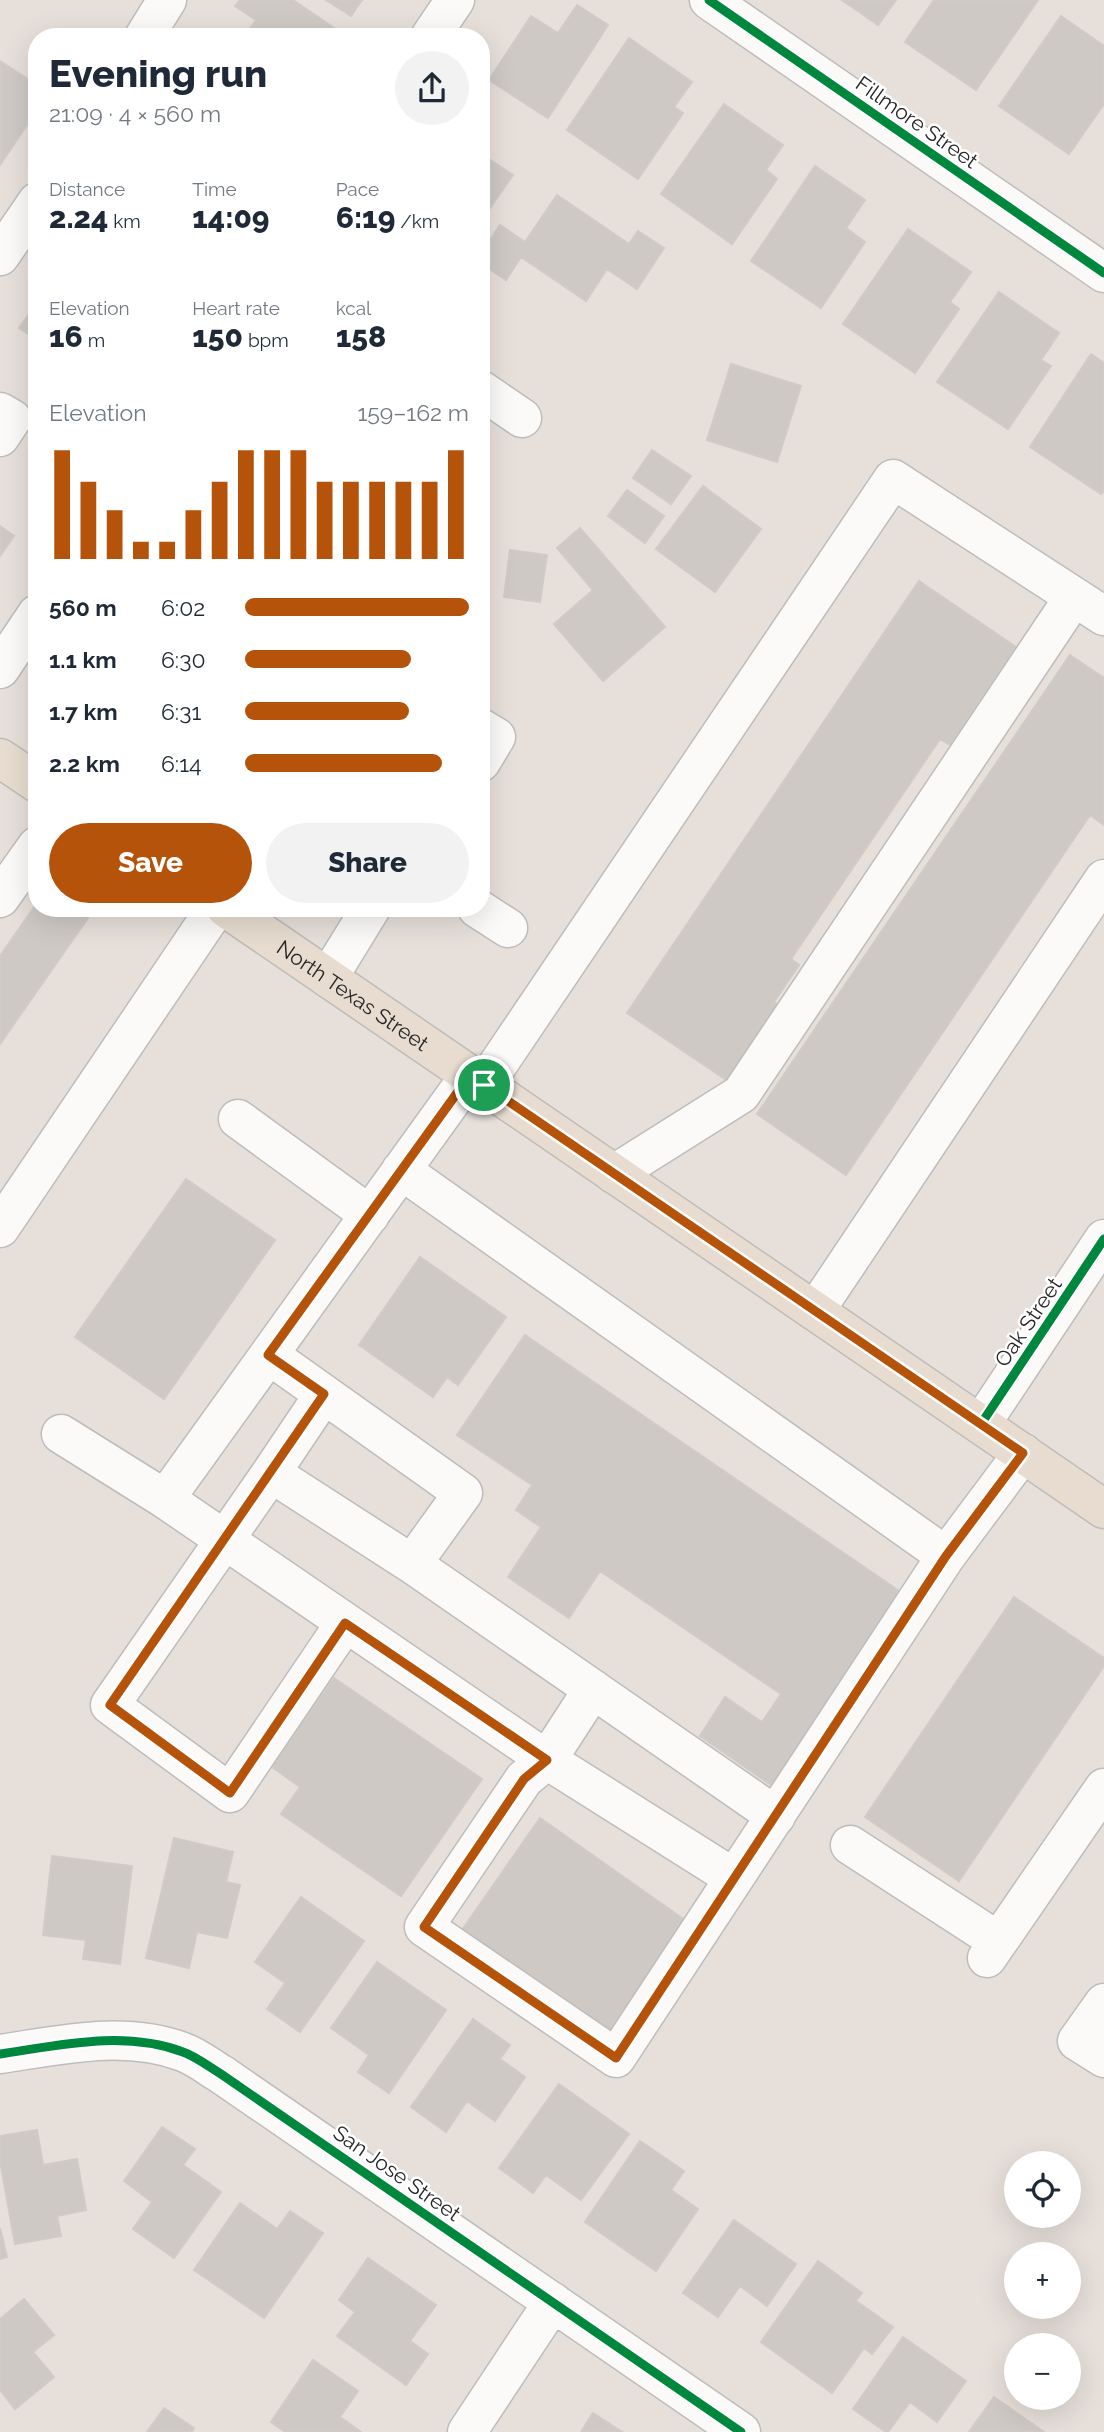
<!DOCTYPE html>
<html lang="en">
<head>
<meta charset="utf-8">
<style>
  body { margin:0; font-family:Raleway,sans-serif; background:#f2f2f3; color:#1f2937; height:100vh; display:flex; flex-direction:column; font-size:26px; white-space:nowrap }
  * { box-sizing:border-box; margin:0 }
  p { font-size:23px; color:#747a83 }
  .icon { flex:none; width:38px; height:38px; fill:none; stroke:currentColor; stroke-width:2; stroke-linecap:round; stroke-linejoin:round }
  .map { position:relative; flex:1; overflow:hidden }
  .details { position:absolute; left:28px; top:28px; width:462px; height:889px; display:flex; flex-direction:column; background:#fff; border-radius:28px; box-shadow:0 7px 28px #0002 }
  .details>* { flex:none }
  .fabs { position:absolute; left:1004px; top:2151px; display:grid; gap:14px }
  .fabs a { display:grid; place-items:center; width:77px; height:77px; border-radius:50%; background:#fff; box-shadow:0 7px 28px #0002; font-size:35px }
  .pin { position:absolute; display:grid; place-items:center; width:60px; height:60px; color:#fff; margin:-30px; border:4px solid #fff; border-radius:50%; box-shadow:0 2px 7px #0007 }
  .round { display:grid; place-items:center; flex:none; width:74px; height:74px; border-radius:37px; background:#f2f2f3 }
  .summary { display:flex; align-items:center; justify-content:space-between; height:119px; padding:0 21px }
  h1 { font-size:38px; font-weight:800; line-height:52px }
  .stats { display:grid; grid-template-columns:repeat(3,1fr); gap:10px; height:119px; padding:7px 21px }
  .stats div { display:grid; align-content:center }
  .stats b { font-size:30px; font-weight:800 }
  .stats small { font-size:19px; font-weight:400 }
  .stats p { font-size:19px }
  .chart { height:196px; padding:14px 21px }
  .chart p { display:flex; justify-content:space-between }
  .chart svg { width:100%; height:126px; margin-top:7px; stroke:#b45309; stroke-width:6 }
  .button { display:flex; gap:14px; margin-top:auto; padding:14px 21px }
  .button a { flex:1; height:80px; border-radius:42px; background:#b45309; color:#fff; font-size:28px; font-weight:800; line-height:80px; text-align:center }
  .button a+a { background:#f2f2f3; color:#1f2937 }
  ul { padding:0 21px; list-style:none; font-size:23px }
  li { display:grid; grid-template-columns:112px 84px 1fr; align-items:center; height:52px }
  li i { height:18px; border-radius:9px; background:#b45309 }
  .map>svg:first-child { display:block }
  .building { fill:#cec9c5; stroke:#d1cbc7; stroke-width:2 }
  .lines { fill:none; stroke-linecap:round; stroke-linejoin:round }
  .minor-casing { stroke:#bebdbe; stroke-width:41 }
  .major-casing { stroke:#bebcba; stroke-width:41 }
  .minor { stroke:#fbfaf9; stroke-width:38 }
  .major { stroke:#e7dccf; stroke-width:38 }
  .cycleway-casing { stroke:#fff; stroke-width:13 }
  .cycleway { stroke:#00873e; stroke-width:9 }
  .route-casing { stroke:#fff; stroke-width:14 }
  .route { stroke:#b45309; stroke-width:9 }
  .labels { text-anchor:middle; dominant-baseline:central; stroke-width:5; stroke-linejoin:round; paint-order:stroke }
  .street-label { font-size:21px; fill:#262626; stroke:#fff }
</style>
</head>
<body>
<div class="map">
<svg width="1104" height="2432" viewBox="0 0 1104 2432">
  <rect width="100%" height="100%" fill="#e6dfda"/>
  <path class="building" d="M240,0H293L340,32L337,37H244L256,20L235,6Z
    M326,0H362L351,16Z
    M842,0H896L878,25Z
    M934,0H1038L976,90L905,42Z
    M577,5L608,25L548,118L489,80L531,16L558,33Z
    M1061,16L1104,46V104L1069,154L999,106Z
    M629,38L692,82L674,107L683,113L638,179L567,130Z
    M0,61L37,85V110L0,165Z
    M724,104L783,145L766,170L777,179L732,244L661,194Z
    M481,154L513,175L481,221Z
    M815,166L865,200L846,228L865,242L821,308L751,261Z
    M557,195L629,244L638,231L664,248L637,289L607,269L586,301L521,257L506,280L481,263V254L500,225L525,242Z
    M908,229L971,272L950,302L959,309L915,373L843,324Z
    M999,292L1059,333L1041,360L1051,366L1008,429L937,382Z
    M37,303V340L19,328Z
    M1091,354L1104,363V491L1101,494L1030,447Z
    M731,364L801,386L777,462L707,440Z
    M652,450L691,476L671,504L633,478Z
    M703,486L761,529L715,592L656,549Z
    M627,490L664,516L645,543L608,516Z
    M0,526L14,536L0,556Z
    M580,528L665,627L603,681L554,624L593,590L557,548Z
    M510,550L547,555L540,602L504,597Z
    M919,581L1016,647L950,745L940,739L791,959L799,965L774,1002L782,1008L731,1083L627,1013Z
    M1070,655L1104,678V825L1090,815L846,1175L757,1114Z
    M37,903V908H73L88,918L0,1044V956Z
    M186,1179L275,1240L164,1399L75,1337Z
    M420,1257L506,1317L458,1385L447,1377L433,1397L359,1345Z
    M525,1335L905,1595L774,1787L700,1736L725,1697L762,1722L781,1694L600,1571L569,1618L508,1577L541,1527L516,1510L532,1485L457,1435Z
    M1014,1597L1104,1658V1666L959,1881L865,1817Z
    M334,1678L482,1779L401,1896L281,1814L300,1787L272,1767Z
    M540,1818L686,1921L606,2035L460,1933Z
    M174,1838L233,1852L226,1882L240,1885L227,1938L197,1932L189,1968L146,1958Z
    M52,1856L132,1866L120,1964L83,1959L86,1940L43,1935Z
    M301,1897L364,1941L300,2032L267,2009L285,1983L255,1962Z
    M377,1962L446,2010L389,2093L358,2072L369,2055L331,2028Z
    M473,2019L510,2045L500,2059L525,2077L495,2121L467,2101L446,2132L411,2107Z
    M559,2084L629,2134L581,2200L546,2175L533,2193L499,2168Z
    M162,2127L195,2149L183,2165L221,2192L174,2258L133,2229L152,2202L124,2181Z
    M37,2130L43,2165L77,2159L86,2210L57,2216L61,2236L15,2244L0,2161V2136Z
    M640,2141L684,2171L671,2190L698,2209L656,2271L585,2222Z
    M240,2203L277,2229L290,2211L323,2233L264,2318L194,2270Z
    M734,2220L796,2264L767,2306L740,2286L718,2317L683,2293Z
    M0,2228L7,2257L0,2259Z
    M368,2258L436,2305L410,2341L428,2354L406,2385L337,2336L355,2312L339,2300Z
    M818,2261L862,2293L856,2301L893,2327L872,2354L864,2348L832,2393L761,2342Z
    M24,2299L54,2335L33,2352L54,2377L15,2409L0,2390V2319Z
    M903,2337L966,2381L937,2422L910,2402L888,2432H886L853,2409Z
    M313,2360L358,2391L340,2417L361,2432H285L271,2422Z
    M994,2397L1044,2432H969Z
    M164,2408L194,2428L192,2432H147Z
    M593,2413L622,2432H581Z"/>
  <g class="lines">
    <g class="minor-casing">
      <path id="minor" d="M709,0L1104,273
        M144,37L167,0
        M430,37L455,0
        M0,256L37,202
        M481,390L522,418
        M0,412L12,419L0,437
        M0,669L37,614
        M481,728L496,737L481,762
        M0,898L37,846
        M477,908L508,928
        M328,978L371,908
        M484,1085L893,479L1104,616
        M238,1119L370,1215
        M401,1170L946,1556L1023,1453
        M614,1174L741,1094L1074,597
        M0,1228L216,908
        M815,1311L1104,879
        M269,1355L463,1493L412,1564L776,1816
        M324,1394L271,1473L412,1564
        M981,1424L1104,1239
        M61,1434L165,1499L470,1075
        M271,1473L110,1705L230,1793L345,1623
        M165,1499L547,1760L524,1779L424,1927L616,2058L946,1556
        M593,1689L547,1760L734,1878
        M850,1845L998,1941
        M987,1958L1104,1788
        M1104,2003L1077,2041L1104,2058
        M0,2054C61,2045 124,2030 183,2052C197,2057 209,2067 221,2074L741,2432
        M467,2432L553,2302"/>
    </g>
    <g class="major-casing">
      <g id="major">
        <path d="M0,758L37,783"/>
        <path id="s1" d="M226,908L1104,1509"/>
      </g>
    </g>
    <use href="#minor" class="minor"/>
    <use href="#major" class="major"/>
    <g class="cycleway-casing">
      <path id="cycleway" d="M709,0L1104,273
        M981,1424L1104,1239
        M0,2054C61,2045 124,2030 183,2052C197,2057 209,2067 221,2074L741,2432"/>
    </g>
    <use href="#cycleway" class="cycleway"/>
  </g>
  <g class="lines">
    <g class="route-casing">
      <path id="route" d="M470,1075L1023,1453L946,1556L616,2058L424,1927L524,1779L547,1760L345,1623L230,1793L110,1705L324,1394L268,1355Z"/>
    </g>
    <use href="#route" class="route"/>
  </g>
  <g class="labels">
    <g class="street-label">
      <text transform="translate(917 122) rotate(35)">Fillmore Street</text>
      <text stroke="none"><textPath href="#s1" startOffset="154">North Texas Street</textPath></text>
      <text transform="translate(1028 1322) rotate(-56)">Oak Street</text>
      <text transform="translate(397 2173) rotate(35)">San Jose Street</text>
    </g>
  </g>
</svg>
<div class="fabs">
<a><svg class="icon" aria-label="locate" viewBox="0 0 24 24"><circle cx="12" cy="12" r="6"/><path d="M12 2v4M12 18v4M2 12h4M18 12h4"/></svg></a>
<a>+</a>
<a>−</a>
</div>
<div class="pin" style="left:484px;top:1085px;background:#1e9e55"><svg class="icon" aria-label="arrive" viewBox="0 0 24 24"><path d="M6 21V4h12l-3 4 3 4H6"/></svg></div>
<section class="details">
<div class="summary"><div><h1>Evening run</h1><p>21:09 · 4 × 560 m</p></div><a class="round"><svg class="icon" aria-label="share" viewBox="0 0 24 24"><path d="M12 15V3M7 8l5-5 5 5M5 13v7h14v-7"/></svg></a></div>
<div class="stats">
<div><p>Distance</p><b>2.24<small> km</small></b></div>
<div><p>Time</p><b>14:09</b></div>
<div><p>Pace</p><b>6:19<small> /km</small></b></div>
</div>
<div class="stats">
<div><p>Elevation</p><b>16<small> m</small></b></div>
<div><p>Heart rate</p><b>150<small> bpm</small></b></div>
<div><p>kcal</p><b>158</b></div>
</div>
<div class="chart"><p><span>Elevation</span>159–162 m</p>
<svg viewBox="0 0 160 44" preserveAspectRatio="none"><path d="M5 44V6M15 44V17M25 44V27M35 44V38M45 44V38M55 44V27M65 44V17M75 44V6M85 44V6M95 44V6M105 44V17M115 44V17M125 44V17M135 44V17M145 44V17M155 44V6"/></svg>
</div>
<ul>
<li><b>560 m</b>6:02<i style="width:100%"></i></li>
<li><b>1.1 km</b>6:30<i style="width:74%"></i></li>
<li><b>1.7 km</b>6:31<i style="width:73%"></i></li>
<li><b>2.2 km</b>6:14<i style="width:88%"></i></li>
</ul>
<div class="button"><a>Save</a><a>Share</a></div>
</section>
</div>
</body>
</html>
